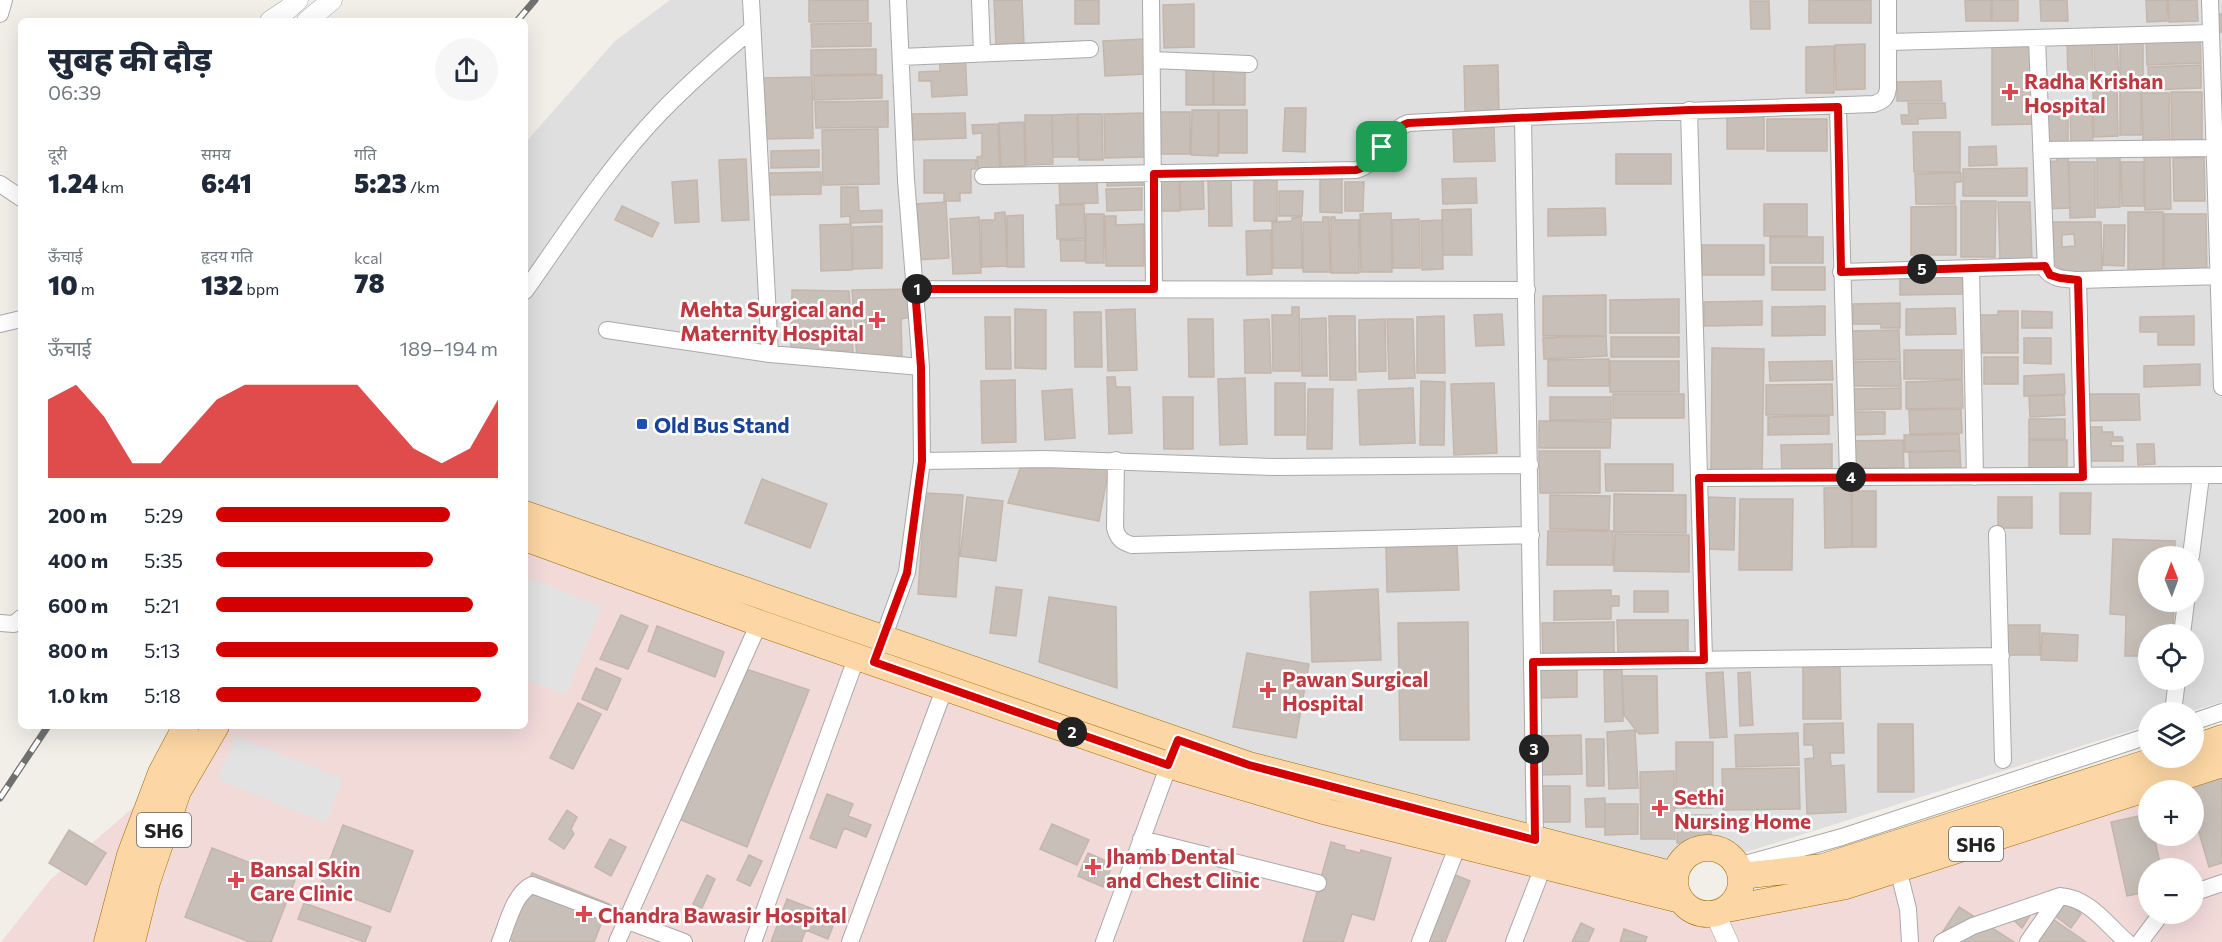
<!DOCTYPE html>
<html lang="hi">
<head>
<meta charset="utf-8">
<style>
  body { margin:0; font-family:Commissioner,"Noto Sans Devanagari",sans-serif; background:#f6f6f7; color:#1f2937; height:100vh; display:flex; flex-direction:column; font-size:22px; white-space:nowrap }
  * { box-sizing:border-box; margin:0 }
  p { font-size:20px; color:#747a83 }
  .icon { flex:none; width:33px; height:33px; fill:none; stroke:currentColor; stroke-width:2; stroke-linecap:round; stroke-linejoin:round }
  .map { position:relative; flex:1; overflow:hidden }
  .side { position:absolute; left:18px; top:18px; width:510px; height:711px; display:flex; flex-direction:column; background:#fff; border-radius:9px; box-shadow:0 6px 24px #0002 }
  .side>* { flex:none }
  .needle { width:39px; rotate:359deg }
  .tools { position:absolute; left:2138px; top:546px; display:grid; gap:12px }
  .tools a { display:grid; place-items:center; width:66px; height:66px; border-radius:50%; background:#fff; box-shadow:0 6px 24px #0002; font-size:30px }
  .pin { position:absolute; display:grid; place-items:center; width:51px; height:51px; color:#fff; margin:-26px; border-radius:12px; box-shadow:0 3px 9px #0006 }
  .km { position:absolute; width:30px; height:30px; margin:-15px; border-radius:50%; background:#222; color:#fff; font-size:16px; line-height:30px; text-align:center }
  .round { display:grid; place-items:center; flex:none; width:63px; height:63px; border-radius:32px; background:#f6f6f7 }
  .head { display:flex; align-items:center; justify-content:space-between; height:102px; padding:0 30px }
  h1 { font-size:33px; font-weight:800; line-height:45px }
  .metrics { display:grid; grid-template-columns:repeat(3,1fr); gap:9px; height:102px; padding:6px 30px }
  .metrics div { display:grid; align-content:center }
  .metrics b { font-size:26px; font-weight:800 }
  .metrics small { font-size:16px; font-weight:400 }
  .metrics p { font-size:16px }
  .chart { height:168px; padding:12px 30px }
  .chart p { display:flex; justify-content:space-between }
  .chart svg { width:100%; height:108px; margin-top:6px; fill:#d40000; opacity:.7 }
  ul { padding:0 30px; list-style:none; font-size:20px }
  li { display:grid; grid-template-columns:96px 72px 1fr; align-items:center; height:45px }
  li i { height:15px; border-radius:8px; background:#d40000 }
  .map>svg:first-child { display:block }
  .residential { fill:#e0dfdf; fill-rule:evenodd }
  .commercial { fill:#f2dad9; fill-rule:evenodd }
  .parking { fill:#e2e2e2 }
  .building { fill:#c7bfb8; stroke:#c4b6ab; stroke-width:1.5; fill-rule:evenodd }
  .lines { fill:none; stroke-linecap:round; stroke-linejoin:round }
  .minor-casing { stroke:#a9a9a9; stroke-width:18 }
  .tertiary-casing { stroke:#a9a9a9; stroke-width:21 }
  .primary-casing { stroke:#a06b00; stroke-width:27 }
  .minor { stroke:#fff; stroke-width:16 }
  .tertiary { stroke:#fff; stroke-width:20 }
  .primary { stroke:#fcd6a4; stroke-width:26 }
  .rail-casing { stroke:#707070; stroke-width:7 }
  .rail { stroke:#fff; stroke-width:4.5; stroke-dasharray:14; stroke-linecap:butt }
  .route-casing { stroke:#fff; stroke-width:12 }
  .route { stroke:#d40000; stroke-width:8 }
  .health-dot { fill:#e0444e; stroke:#fff; stroke-width:2 }
  .transit-dot { fill:#1a4fb4; stroke:#fff; stroke-width:2 }
  .labels { text-anchor:middle; dominant-baseline:central; stroke-width:5; stroke-linejoin:round; paint-order:stroke }
  .shield { fill:#fff; stroke:#646464; stroke-width:1.5 }
  .shield-label { font-size:20px; font-weight:bold; fill:#222 }
  .health-label { font-size:21px; font-weight:bold; fill:#be3a42; stroke:#fff; text-anchor:start }
  .transit-label { font-size:21px; font-weight:bold; fill:#164399; stroke:#fff; text-anchor:start }
</style>
</head>
<body>
<div class="map">
<svg width="2222" height="942" viewBox="0 0 2222 942">
  <rect width="100%" height="100%" fill="#f2efe9"/>
  <path class="residential" d="M670,0H2222V702L2188,712H2148V725L1728,858L1616,860L1471,828L525,521V143L615,41ZM2148,556H2193V602H2148ZM2148,634H2193V680H2148Z"/>
  <path class="commercial" d="M525,546L1584,884L1696,915L1800,903L2148,796V836H2193V790H2165L2222,773V942H1L51,879L214,737L221,726H525ZM2148,868H2193V914H2148Z"/>
  <path class="parking" d="M525,576L602,607L566,695L525,679Z
    M236,736L343,779L326,823L218,780Z"/>
  <path class="building" d="M809,0H868V21L809,22Z
    M994,0H1022L1024,44L996,45Z
    M1075,0H1099V24H1075Z
    M1809,0H1871V23H1809Z
    M1965,0H1991V21H1966Z
    M1992,0H2018V21H1992Z
    M2040,0H2067L2068,21H2041Z
    M2146,0H2167V21L2147,22Z
    M2168,0H2197L2198,21L2169,22Z
    M1750,1H1769L1770,29H1751Z
    M1194,4V47L1164,48L1163,5Z
    M2218,14H2222V32H2219Z
    M871,23V46L812,47L811,24Z
    M2200,32L2201,63L2147,65L2146,34Z
    M1144,39L1145,74L1105,76L1103,41Z
    M2117,40L2119,84L2095,85L2094,41Z
    M2120,40H2143V84H2120Z
    M2033,41L2034,124L1992,125V42Z
    M2067,41H2092L2093,79L2068,80Z
    M1865,44V89L1836,90L1835,45Z
    M1834,46V93H1806V47Z
    M965,47L967,95L932,97L931,81H919V72L940,71L939,49Z
    M876,49V74L811,75V50Z
    M1186,62L1213,63V105H1186Z
    M1498,65L1499,111L1465,112L1464,66Z
    M2201,65V88L2149,90L2148,67Z
    M1214,68H1245V105H1214Z
    M882,75V98L814,100V76Z
    M812,77L813,138L761,139L760,78Z
    M1941,81L1942,101H1897V82Z
    M2093,89H2117L2118,136L2094,137Z
    M2120,89H2141V135H2120Z
    M2171,92H2202V143L2172,144Z
    M2142,93H2169L2170,146H2143Z
    M888,101V127L816,128L815,102Z
    M1908,103H1945L1946,118L1918,119V124H1902L1901,115H1909Z
    M1285,108H1306L1305,152L1283,151Z
    M2092,108L2093,144L2071,145L2070,109Z
    M1192,110H1218V156L1191,155Z
    M1219,110H1247V153H1219Z
    M1160,112H1190V154H1161Z
    M965,113L966,138L913,140L912,114Z
    M1144,113L1145,157L1105,158L1104,114Z
    M2043,113H2068V146H2043Z
    M1077,114L1078,157H1053L1052,115Z
    M1078,114H1102L1103,160H1079Z
    M1025,115H1052L1053,164L1026,165Z
    M1727,116H1764V149H1727Z
    M1767,119H1827V151H1767Z
    M1024,122L1025,166L1001,167L999,123Z
    M998,124L1000,169H978L977,157L982,156V133L973,134L972,125Z
    M1494,127L1495,161L1454,162L1453,129Z
    M878,129L879,184L823,185L822,130Z
    M1913,132H1960V172H1914Z
    M1996,146L1997,165L1969,166V147Z
    M819,150V167L771,168V151Z
    M2144,153H2170L2171,209L2145,210Z
    M1616,154H1671V184H1616Z
    M2056,154H2068L2070,208L2045,209L2044,162L2057,161Z
    M2097,155H2120V207L2097,208Z
    M2204,157L2205,201H2174L2173,158Z
    M746,159L749,220L722,221L719,160Z
    M924,160H976V169H971V193H960V201H944V193H924Z
    M2069,162H2095V217L2070,218Z
    M2121,162H2144V206H2122Z
    M1178,167L1180,211H1158L1156,168Z
    M2027,168V196H1963V169Z
    M1180,169H1203L1204,209L1181,210Z
    M1144,170V185L1107,186V171Z
    M821,172V194L768,195V173Z
    M1342,172V213L1320,212V173Z
    M1961,173V182H1955V204H1916L1915,174Z
    M1476,178L1477,203L1443,204L1442,179Z
    M1097,179L1098,203L1060,204L1059,180Z
    M1254,179H1277V221H1254Z
    M697,180L699,222L675,223L672,182Z
    M1208,180H1231L1232,226H1209Z
    M1345,182H1364L1363,211H1345Z
    M841,187H858L859,211L882,210V222L850,223V216L841,217Z
    M1142,188V210L1107,211L1106,189Z
    M1279,191H1303L1302,216H1279Z
    M1961,201H1996L1995,257H1961Z
    M946,202L949,258L916,260L914,204Z
    M1998,202H2030L2032,260L2000,261Z
    M1764,204H1807V236H1764Z
    M1056,205H1084L1085,238L1057,239Z
    M622,206L659,223L652,237L615,220Z
    M1956,206V255H1911V207Z
    M1605,208L1606,235L1548,236V209Z
    M1471,209L1472,255H1443L1442,210Z
    M1005,212L1007,266L982,267L981,220H995V213Z
    M2128,212H2163V276H2128Z
    M1391,213L1392,272H1361L1360,214Z
    M1086,214H1104V263H1086Z
    M2164,214H2206L2207,277L2164,278Z
    M1023,215L1024,267H1007V216Z
    M1105,216H1116V225L1144,224V266H1106Z
    M979,217L981,273L953,274L950,219Z
    M1301,217L1302,268H1273L1272,222L1292,221V218Z
    M1323,217H1329L1330,272H1303V222H1323Z
    M1331,217H1335V220H1359V273H1331Z
    M1419,219L1420,268H1393L1392,220Z
    M1442,220L1443,269L1422,270L1421,221Z
    M2052,222H2101L2102,276L2053,277ZM2074,234L2075,246L2062,247V235Z
    M851,224L852,270L821,271L820,225Z
    M2104,225H2125L2124,266L2103,265Z
    M882,226V268L853,269V227Z
    M1271,230L1272,274L1247,275L1246,231Z
    M1770,237H1823V263H1770Z
    M1060,240H1085V261H1061Z
    M1702,245H1764V275H1702Z
    M1772,267H1825V290H1772Z
    M1962,270L1963,294L1900,295V271Z
    M913,289L911,317L901,319L902,358L857,359L852,290Z
    M792,290L849,291L853,351H791Z
    M1606,295V336H1543V296Z
    M1679,299V333H1610V300Z
    M1762,301V325L1704,326V302Z
    M1900,303V328H1881V324H1853V304Z
    M1825,306V335L1772,336V307Z
    M1292,307H1299L1300,371H1273L1272,315H1292Z
    M1955,308L1956,334L1906,335V309Z
    M1015,309L1046,310V369L1015,368Z
    M1135,309L1137,370L1108,371L1106,310Z
    M1998,311H2018V353H1982V335H1978V315H1998Z
    M2022,311L2052,312V328H2022Z
    M1074,312H1101L1102,367H1075Z
    M1502,314L1504,345L1476,346L1474,315Z
    M1329,316H1355L1356,380H1330Z
    M1444,316L1445,373H1417V317Z
    M2194,316V345H2158V332H2140V317Z
    M985,317H1010L1011,369H986Z
    M1326,318L1327,376H1302L1301,319Z
    M1188,319H1213L1214,377H1189Z
    M1269,319L1271,373H1245L1244,320Z
    M1385,319L1386,371L1359,372V320Z
    M1387,319H1413L1415,378L1389,379Z
    M1899,330L1900,359L1850,360L1849,331Z
    M1606,336L1607,356L1544,359L1543,338Z
    M1611,337H1679V357H1611Z
    M2024,338H2051V364L2024,363Z
    M1712,348L1764,349L1762,475L1711,474Z
    M1904,350H1962V379H1904Z
    M1984,357H2018V384H1984Z
    M1609,359V386H1548V360Z
    M1610,361H1679V392H1610Z
    M1832,361L1833,380L1770,381L1769,362Z
    M1900,361L1901,386H1852L1851,362Z
    M2200,364V385L2144,387V366Z
    M2064,374L2065,394L2024,396V376Z
    M1107,377H1115L1116,387H1130L1132,433L1109,434Z
    M1245,378L1247,444L1220,445L1218,379Z
    M1015,380L1016,442L982,443L981,381Z
    M1962,380L1963,408L1906,409V382Z
    M1421,381L1445,382L1444,445H1420Z
    M1275,383H1305V435H1275Z
    M1494,383L1497,453L1454,455L1451,384Z
    M1832,384L1833,415H1766V385Z
    M1413,388L1415,443L1360,445L1358,390Z
    M1901,388V409L1853,410L1852,389Z
    M1072,389L1075,438L1045,440L1042,391Z
    M1308,389H1333L1332,449H1307Z
    M1613,394H1684V418H1613Z
    M2085,394H2139L2140,420L2081,421Z
    M2064,395L2065,415L2030,417L2029,396Z
    M1163,397H1193V449H1164Z
    M1550,397H1611V420H1550Z
    M1961,409L1962,433L1910,434L1909,410Z
    M1852,412H1885V434L1852,435Z
    M1829,416V434L1768,435V417Z
    M2029,419H2065V439H2029Z
    M1539,421L1611,422L1610,448H1539Z
    M2083,427H2102V432H2113V437H2122L2123,441H2111V446H2123V461H2083Z
    M1959,434L1960,450L1905,452L1904,435Z
    M1903,440L1904,468H1852V441Z
    M2029,440H2067V469H2029Z
    M1832,444V473L1782,474L1781,445Z
    M2137,444H2154L2155,464L2138,465Z
    M1539,451H1600V493H1540Z
    M1960,451L1961,474H1910L1909,452Z
    M1024,457L1109,468L1099,521L1008,503Z
    M1605,464H1673V491H1606Z
    M762,479L827,504L810,548L745,523Z
    M1851,487L1852,547L1825,548L1824,488Z
    M1852,491H1876V547H1852Z
    M925,493L963,495L956,597L918,594Z
    M2060,493H2091L2090,534H2060Z
    M1614,494L1686,495V533L1614,532Z
    M1550,495L1610,496L1609,530L1550,529Z
    M967,497L1003,501L996,561L960,556Z
    M1706,497L1735,498L1734,550L1705,549Z
    M1998,497H2032V528H1998Z
    M1740,499H1793L1792,570H1739Z
    M1548,531H1613V565H1547Z
    M1615,534L1689,535V572L1614,571Z
    M2113,539L2175,541V556H2148V602H2174L2173,634H2148V656H2125L2126,615L2110,614Z
    M1457,544L1459,590L1387,592L1386,546Z
    M996,587L1022,590L1016,636L990,633Z
    M1378,589L1381,660L1312,662L1310,592Z
    M1611,590V596H1619V606H1611V619L1554,620V591Z
    M1634,591H1668V612H1634Z
    M1049,597L1116,607L1117,688L1039,662Z
    M621,615L648,626L628,669L600,659Z
    M1617,620H1688V657H1618Z
    M1468,622L1469,740H1400L1398,623Z
    M1614,622V659L1543,660L1542,623Z
    M1999,625H2040V655H1999Z
    M657,626L724,652L715,677L648,651Z
    M2042,633L2078,635L2077,661L2041,660Z
    M1247,653L1309,664L1296,738L1233,727Z
    M1803,666H1840L1841,719H1803Z
    M740,667L809,690L747,847L679,819Z
    M596,668L621,679L607,710L582,699Z
    M1537,668H1577V697L1537,698Z
    M1604,670H1622L1623,721L1605,722Z
    M1723,672L1727,737L1710,738L1706,673Z
    M1750,672L1753,725L1740,726L1738,673Z
    M1622,676H1657L1658,733L1639,734L1624,715Z
    M578,703L601,714L573,769L550,758Z
    M1843,723L1844,753H1830L1831,766L1844,765L1846,812L1807,814L1805,759L1814,758L1813,745H1804V724Z
    M1878,724H1913L1914,792H1878Z
    M1635,730L1638,788L1609,789L1607,732Z
    M1798,733L1799,765L1736,767L1735,735Z
    M1581,735L1582,774L1538,775L1537,736Z
    M1586,739H1604V786H1587Z
    M1676,742H1713V808H1676Z
    M1799,768L1800,809L1723,810L1722,769Z
    M1674,771L1675,839H1641L1640,772Z
    M2222,777V863L2209,867L2193,812V790H2187L2186,787Z
    M1538,786H1570V822H1537Z
    M827,794L853,804L848,816L871,825L866,837L844,828L836,848L810,838Z
    M1605,798V827H1586L1585,799Z
    M1605,804H1638V834L1605,835Z
    M567,810L577,817L571,829L574,834L564,849L549,839Z
    M2148,814V836H2154L2161,868H2148V892L2127,896L2111,822Z
    M1677,815H1711V843H1677Z
    M1052,824L1089,840L1077,865L1040,849Z
    M343,825L413,851L390,912L320,886Z
    M69,830L106,853L86,885L49,863Z
    M610,839L626,847L611,876L595,867Z
    M1331,842L1345,846L1344,849L1360,853L1361,850L1391,858L1374,920L1352,914L1343,942H1303Z
    M212,848L295,880L271,942H250L185,917Z
    M1088,853L1113,864L1103,887L1078,876Z
    M749,855L762,861L750,886L737,880Z
    M1448,872L1470,881L1445,942H1420Z
    M532,873L609,904L594,942H515L506,938Z
    M707,875L715,879L702,908L693,904Z
    M787,899L836,918L828,939L806,930L801,942H771Z
    M2039,901L2022,928L2002,909Z
    M2065,901L2081,914L2071,928L2054,915Z
    M304,903L371,927L365,942L298,919Z
    M1959,907L2014,942H1936Z
    M2047,915L2086,942H2029Z
    M1581,923L1594,929L1588,942H1572Z
    M1624,929L1647,937L1645,942H1620Z"/>
  <g class="lines">
    <g class="minor-casing">
      <path id="minor" d="M751,0L770,354
        M980,0L982,53
        M1151,0L1154,289
        M2210,0L2222,387
        M0,14L4,0
        M2037,38L2046,270C2054,280 2067,279 2078,280L2222,276
        M1889,42L2211,33
        M901,57L1090,49
        M1152,60L1249,64
        M1838,107L1848,477
        M1689,110L1704,660
        M1523,117L1535,840
        M2041,150L2215,148
        M983,176L1356,170C1381,164 1384,132 1408,123L1523,117L1874,104C1883,101 1887,98 1888,88V0
        M0,184L21,198
        M1971,268L1975,477
        M1841,272L2045,266
        M2078,280L2083,476
        M915,289L1527,290
        M525,291C568,230 609,166 661,112C690,82 721,55 752,29
        M0,324L21,319
        M607,330L770,354L921,367
        M1116,460L1115,528C1118,539 1122,542 1132,545L1531,535
        M922,461L1045,459L1275,467L1530,465
        M1699,478L2222,475
        M1997,534L2003,760
        M2191,556L2201,476
        M0,623L14,624L21,618
        M2182,634L2186,602
        M880,647L907,572L922,461L921,367L906,180L898,0
        M1533,662L2001,656
        M2173,712L2177,680
        M2193,722L2222,712
        M1141,839L1318,883
        M1738,866L1842,837L2148,736
        M1898,869L1908,909L1910,942
        M2193,893L2222,883
        M500,942C507,925 514,893 532,885L684,942
        M617,942L759,623
        M753,942L857,656
        M850,942L945,687
        M1104,942L1178,740
        M1420,942L1458,845
        M1514,942L1543,867
        M1942,942L1973,926L2060,896C2089,898 2106,924 2127,942
        M2028,942L2060,896
        M2140,942L2161,914"/>
    </g>
    <g class="tertiary-casing">
      <path id="tertiary" d="M270,21L288,9L298,0
        M307,21L332,0
        M1715,914L1728,942"/>
    </g>
    <g class="primary-casing">
      <path id="primary" d="M525,514L1249,765L1675,875
        M525,538L759,623L1168,765L1327,812L1680,900
        M2193,748L2222,738
        M1675 881a33 33 0 1 1 66 0a33 33 0 1 1-66 0Z
        M1741,876L1823,867L2162,758
        M1727,909L1846,886L2222,764
        M107,942L130,855L161,773L186,726
        M132,942L147,882L178,791L216,726"/>
    </g>
    <use href="#minor" class="minor"/>
    <use href="#tertiary" class="tertiary"/>
    <use href="#primary" class="primary"/>
    <g class="rail-casing">
      <path id="rail" d="M517,21L535,0
        M0,798L48,726"/>
    </g>
    <use href="#rail" class="rail"/>
  </g>
  <g class="lines">
    <g class="route-casing">
      <path id="route" d="M1838,107L1841,272L2045,266L2050,275L2060,278L2078,280L2083,477L1699,478L1704,660L1533,662L1535,840L1249,765L1178,740L1168,765L874,662L907,573L922,461L921,367L915,289H1154V174L1356,170C1381,164 1384,132 1408,123L1689,110Z"/>
    </g>
    <use href="#route" class="route"/>
  </g>
  <g class="health-dot">
    <path d="M2007 83h6v6h6v6h-6v6h-6v-6h-6v-6h6z"/>
    <path d="M874 311h6v6h6v6h-6v6h-6v-6h-6v-6h6z"/>
    <path d="M1265 681h6v6h6v6h-6v6h-6v-6h-6v-6h6z"/>
    <path d="M1657 799h6v6h6v6h-6v6h-6v-6h-6v-6h6z"/>
    <path d="M1090 858h6v6h6v6h-6v6h-6v-6h-6v-6h6z"/>
    <path d="M233 871h6v6h6v6h-6v6h-6v-6h-6v-6h6z"/>
    <path d="M581 905h6v6h6v6h-6v6h-6v-6h-6v-6h6z"/>
  </g>
  <rect class="transit-dot" x="636" y="418" width="12" height="12" rx="3"/>
  <g class="labels">
    <g class="shield">
      <rect x="137" y="813" width="54" height="34" rx="4.5"/>
      <rect x="1949" y="827" width="54" height="34" rx="4.5"/>
    </g>
    <g class="shield-label">
      <text x="164" y="830">SH6</text>
      <text x="1976" y="844">SH6</text>
    </g>
    <g class="health-label">
      <text x="2024" y="80">Radha Krishan<tspan x="2024" dy="24">Hospital</tspan></text>
      <text x="864" y="308" text-anchor="end">Mehta Surgical and<tspan x="864" dy="24">Maternity Hospital</tspan></text>
      <text x="1282" y="678">Pawan Surgical<tspan x="1282" dy="24">Hospital</tspan></text>
      <text x="1674" y="796">Sethi<tspan x="1674" dy="24">Nursing Home</tspan></text>
      <text x="1106" y="855">Jhamb Dental<tspan x="1106" dy="24">and Chest Clinic</tspan></text>
      <text x="250" y="868">Bansal Skin<tspan x="250" dy="24">Care Clinic</tspan></text>
      <text x="598" y="914">Chandra Bawasir Hospital</text>
    </g>
    <g class="transit-label">
      <text x="654" y="424">Old Bus Stand</text>
    </g>
  </g>
</svg>
<div class="tools">
<a><svg class="needle" viewBox="-14 -14 28 28"><path d="M0-13l5 13h-10z" fill="#e53935"/><path d="M0 13l5-13h-10z" fill="#747a83"/></svg></a>
<a><svg class="icon" aria-label="locate" viewBox="0 0 24 24"><circle cx="12" cy="12" r="6"/><path d="M12 2v4M12 18v4M2 12h4M18 12h4"/></svg></a>
<a><svg class="icon" aria-label="layers" viewBox="0 0 24 24"><path d="M12 4l9 5-9 5-9-5zM3 14l9 5 9-5"/></svg></a>
<a>+</a>
<a>−</a>
</div>
<div class="pin" style="left:1382px;top:147px;background:#1e9e55"><svg class="icon" aria-label="arrive" viewBox="0 0 24 24"><path d="M6 21V4h12l-3 4 3 4H6"/></svg></div>
<b class="km" style="left:917px;top:289px">1</b>
<b class="km" style="left:1072px;top:732px">2</b>
<b class="km" style="left:1534px;top:749px">3</b>
<b class="km" style="left:1851px;top:477px">4</b>
<b class="km" style="left:1922px;top:269px">5</b>
<section class="side">
<div class="head"><div><h1>सुबह की दौड़</h1><p>06:39</p></div><a class="round"><svg class="icon" aria-label="share" viewBox="0 0 24 24"><path d="M12 15V3M7 8l5-5 5 5M5 13v7h14v-7"/></svg></a></div>
<div class="metrics">
<div><p>दूरी</p><b>1.24<small> km</small></b></div>
<div><p>समय</p><b>6:41</b></div>
<div><p>गति</p><b>5:23<small> /km</small></b></div>
</div>
<div class="metrics">
<div><p>ऊँचाई</p><b>10<small> m</small></b></div>
<div><p>हृदय गति</p><b>132<small> bpm</small></b></div>
<div><p>kcal</p><b>78</b></div>
</div>
<div class="chart"><p><span>ऊँचाई</span>189–194 m</p>
<svg viewBox="0 0 160 44" preserveAspectRatio="none"><path d="M0 44V12L10 6L20 19L30 38L40 38L50 25L60 12L70 6L80 6L90 6L100 6L110 6L120 19L130 32L140 38L150 32L160 12V44z"/></svg>
</div>
<ul>
<li><b>200 m</b>5:29<i style="width:83%"></i></li>
<li><b>400 m</b>5:35<i style="width:77%"></i></li>
<li><b>600 m</b>5:21<i style="width:91%"></i></li>
<li><b>800 m</b>5:13<i style="width:100%"></i></li>
<li><b>1.0 km</b>5:18<i style="width:94%"></i></li>
</ul>
</section>
</div>
</body>
</html>
